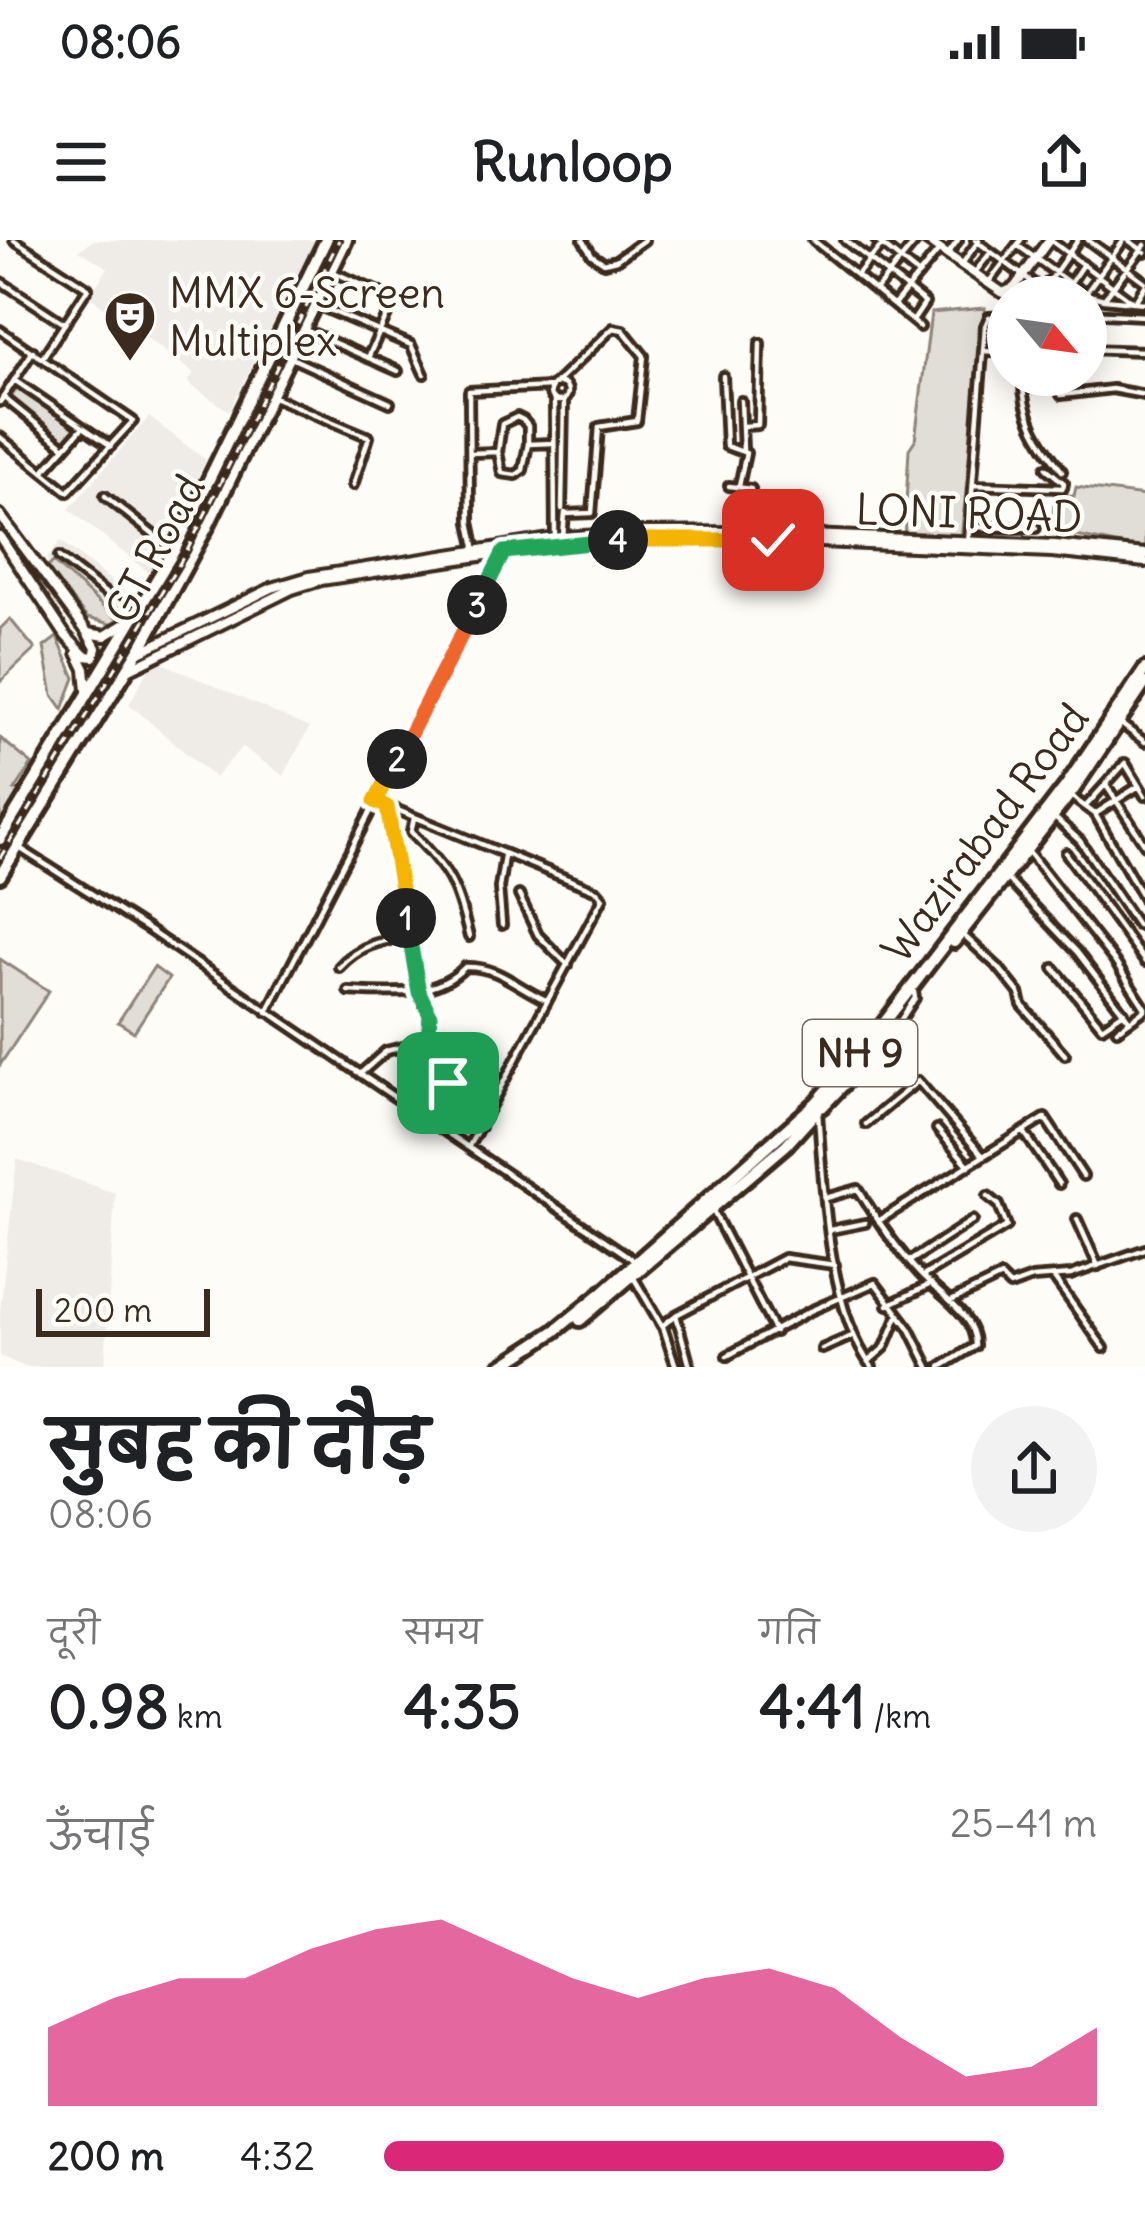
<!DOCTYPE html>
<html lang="hi">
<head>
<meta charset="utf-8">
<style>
  body { margin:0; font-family:Delius,"Playpen Sans Deva",sans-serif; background:#f2f2f2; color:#202124; height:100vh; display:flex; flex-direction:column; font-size:45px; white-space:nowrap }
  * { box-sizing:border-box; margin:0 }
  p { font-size:39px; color:#757577 }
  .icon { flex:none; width:66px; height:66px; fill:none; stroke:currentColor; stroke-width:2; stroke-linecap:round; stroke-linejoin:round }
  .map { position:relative; height:1127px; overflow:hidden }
  .sheet { display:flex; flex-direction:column; background:#fff; flex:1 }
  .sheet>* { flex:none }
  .needle { width:78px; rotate:119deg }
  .buttons { position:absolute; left:987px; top:36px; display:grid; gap:24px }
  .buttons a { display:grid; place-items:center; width:120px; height:120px; border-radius:50%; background:#fff; box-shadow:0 6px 30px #0003; font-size:60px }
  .scale { position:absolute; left:36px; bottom:30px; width:174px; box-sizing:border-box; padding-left:12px; border:6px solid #3b2a1e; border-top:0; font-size:33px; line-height:42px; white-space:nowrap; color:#3b2a1e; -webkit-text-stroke:9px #fdfcf7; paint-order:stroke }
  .pin { position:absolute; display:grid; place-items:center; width:102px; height:102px; color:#fff; margin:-51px; border-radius:24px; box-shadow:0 6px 18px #0006 }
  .km { position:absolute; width:60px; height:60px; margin:-30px; border-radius:50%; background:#222; color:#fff; font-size:33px; line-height:60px; text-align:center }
  .round { display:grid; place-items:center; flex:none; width:126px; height:126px; border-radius:63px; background:#f2f2f2 }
  .overview { display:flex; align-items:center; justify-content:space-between; height:204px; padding:0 48px }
  h1 { font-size:66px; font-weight:700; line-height:90px }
  .stats { display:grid; grid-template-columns:repeat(3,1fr); gap:18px; height:204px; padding:12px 48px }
  .stats div { display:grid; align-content:center }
  .stats b { font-size:60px; font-weight:700 }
  .stats small { font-size:33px; font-weight:400 }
  .stats p { font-size:33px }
  .chart { height:336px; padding:24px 48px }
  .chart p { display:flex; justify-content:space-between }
  .chart svg { width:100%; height:216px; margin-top:12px; fill:#db2777; opacity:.7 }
  ul { padding:0 48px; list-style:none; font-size:39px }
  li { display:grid; grid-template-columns:192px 144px 1fr; align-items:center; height:90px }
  li i { height:30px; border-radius:15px; background:#db2777 }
  .status { display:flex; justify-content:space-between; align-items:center; height:84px; padding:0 60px; background:#fff; direction:ltr }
  .status svg { height:33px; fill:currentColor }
  header { display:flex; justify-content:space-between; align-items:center; height:156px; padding:0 48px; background:#fff; font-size:54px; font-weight:700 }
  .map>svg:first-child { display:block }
  .built { fill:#efece7 }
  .green { fill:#e1ded7; stroke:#8e847a; stroke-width:3 }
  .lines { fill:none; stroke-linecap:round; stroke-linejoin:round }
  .street-casing { stroke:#3b2a1e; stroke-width:14 }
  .secondary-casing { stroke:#3b2a1e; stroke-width:16 }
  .highway-casing { stroke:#3b2a1e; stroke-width:20 }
  .street { stroke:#fdfcf7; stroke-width:4.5 }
  .secondary { stroke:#fdfcf7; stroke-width:8 }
  .highway { stroke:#fdfcf7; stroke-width:10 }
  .rail-casing { stroke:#3b2a1e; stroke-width:8 }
  .rail { stroke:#fdfcf7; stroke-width:3; stroke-dasharray:9; stroke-linecap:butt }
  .split-1-casing { stroke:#fff; stroke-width:24 }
  .split-2-casing { stroke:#fff; stroke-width:24 }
  .split-3-casing { stroke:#fff; stroke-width:24 }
  .split-4-casing { stroke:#fff; stroke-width:24 }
  .split-5-casing { stroke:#fff; stroke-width:24 }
  .split-1 { stroke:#22a559; stroke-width:15 }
  .split-2 { stroke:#f5b400; stroke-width:15 }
  .split-3 { stroke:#f0652b; stroke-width:15 }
  .split-4 { stroke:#22a559; stroke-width:15 }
  .split-5 { stroke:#f5b400; stroke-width:15 }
  .labels { text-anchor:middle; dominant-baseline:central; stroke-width:9; stroke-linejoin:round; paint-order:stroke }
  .shield { fill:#fdfcf7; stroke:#75695f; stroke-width:3 }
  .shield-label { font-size:39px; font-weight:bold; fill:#3b2a1e }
  .poi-label { font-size:42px; fill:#3b2a1e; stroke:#fdfcf7; text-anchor:start }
  .street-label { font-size:42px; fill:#3b2a1e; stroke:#fdfcf7 }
</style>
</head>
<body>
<div class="status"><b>08:06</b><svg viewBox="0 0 49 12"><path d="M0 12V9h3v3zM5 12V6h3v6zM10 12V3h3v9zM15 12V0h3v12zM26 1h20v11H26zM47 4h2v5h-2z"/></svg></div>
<header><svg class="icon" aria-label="menu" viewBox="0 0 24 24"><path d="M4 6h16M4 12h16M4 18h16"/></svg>Runloop<svg class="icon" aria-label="share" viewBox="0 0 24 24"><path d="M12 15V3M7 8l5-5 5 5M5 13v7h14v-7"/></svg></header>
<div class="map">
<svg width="1145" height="1127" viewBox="0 0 1145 1127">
  <rect width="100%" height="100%" fill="#fdfcf7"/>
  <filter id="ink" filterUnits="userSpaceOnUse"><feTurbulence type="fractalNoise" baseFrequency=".00833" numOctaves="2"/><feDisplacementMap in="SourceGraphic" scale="24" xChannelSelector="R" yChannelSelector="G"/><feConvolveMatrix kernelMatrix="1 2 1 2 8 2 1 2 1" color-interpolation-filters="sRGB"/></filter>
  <g filter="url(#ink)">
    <path class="built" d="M94,0H315L229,171L188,143L194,133L89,56L108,28L79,10Z
      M149,177L206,220L149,333L69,269Z
      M61,301L133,358L117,381L46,320Z
      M154,419L309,488L284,536L242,507L215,538L129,464Z
      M17,919L115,953L105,1127H25L0,1116V1070Z"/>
    <path class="green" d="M985,68L961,299H904L909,209L915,200L931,73Z
      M17,149L75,187L64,201L10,158Z
      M1076,247L1145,256V310L1052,291L1055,252L1074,256Z
      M53,322L118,380L114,385L87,378L46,329Z
      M10,379L35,409L0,442V389Z
      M57,397L75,438L63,469L53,455L44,407Z
      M0,498L32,524L15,550L29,552L0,599Z
      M0,719L49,751L0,825Z
      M154,727L169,738L134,792L118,782Z"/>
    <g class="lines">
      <g class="street-casing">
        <path id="street" d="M14,0L88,48L43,117
          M583,0L592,15L604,23L616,20L644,0
          M813,0L920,87
          M845,0L925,63L913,81
          M876,0L919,35
          M975,0L1052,57
          M1050,0L1133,62
          M1088,0L1145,42
          M1128,0L1145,12
          M1017,5L1085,54L1104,59L1145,5
          M948,14L958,0
          M962,24L979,0
          M331,31L394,59L368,118
          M976,31L991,12
          M857,35L886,0
          M0,41L65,84
          M988,43L1021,0
          M876,50L917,0
          M1043,50L1078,0
          M1061,57L1083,24
          M1083,57L1124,0
          M1104,59L1145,63
          M1135,62L1145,46
          M315,64L411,105L424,134
          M894,65L940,9
          M1086,73L1145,76
          M303,89L398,131
          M0,90L133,181L68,252L0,197
          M1086,109L1145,111
          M984,111L1008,113
          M289,117L390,163
          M1023,135C1021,174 1039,201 1062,231
          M723,136L726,206L746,213L739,246
          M14,140L111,206
          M550 152a9 9 0 1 1 18 0a9 9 0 1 1-18 0Z
          M556,143L613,88L623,90L644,116L637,181L599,187L592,273L566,274
          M1061,155L1112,149L1145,155
          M271,156L369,197L353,245
          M3,157L65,207
          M554,159L555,295
          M741,161L743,210
          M0,162L33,111
          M744,186L758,185L760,103
          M498,212L502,184L517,177L523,180L528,186V204
          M470,213L498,212L502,233L516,235L523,230L528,204L554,203
          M43,232L83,187
          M973,245L1063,248L1064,243L1046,228
          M729,246L751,249L746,292
          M105,256L171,309
          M562,269L564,159
          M970,287L1036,288
          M563,297L565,273
          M968,303L985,86L989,77L1008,76
          M476,311L470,282L469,151L551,147
          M59,317L135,376
          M1121,484L1145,502
          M1106,545L1145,605
          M1072,557L1095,574L1145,661
          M375,561L597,651L603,658L469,906
          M1086,566L1125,523L1145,556
          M387,567L402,643L410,712L419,753L430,775L429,807L449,843L480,887
          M1095,574L1139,546
          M414,578L411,592C450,631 456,643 469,697
          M1055,578L1080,601L1137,685L1145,686
          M21,609L147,689L634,1020
          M1027,610L1115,722L1145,768
          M1066,613L1145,722
          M1008,640L1077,712L1130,781
          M519,655L538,695L568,725
          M502,685L499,648L504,616
          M961,693L999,728L1019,753L1022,765L1065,815
          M339,727C358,706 380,700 408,698
          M1054,728L1102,787L1124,772
          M348,751C390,753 435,758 465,727C499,726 516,747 546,760
          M267,772L504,313
          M1117,790L1145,770
          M360,834L386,811L428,801
          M824,869L883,807L915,758L914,752
          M818,872C823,944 828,1070 872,1127
          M866,884L918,841L983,916
          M937,889L969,926
          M1024,892L1059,944
          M826,958L858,949C875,977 897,1009 919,1033C938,1054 976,1075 975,1106L941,1127
          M712,969L775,1092
          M1077,979L1098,1026
          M880,980L1045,878L1083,936
          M830,990L865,983
          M910,1021L973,980
          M632,1035L662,1086L676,1075L784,1018L835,1025
          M923,1036L1007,986L999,965L988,956
          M1054,1038L1104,1108
          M951,1061L1001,1037L1010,1046L1032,1038L1071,1035L1145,1009
          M888,1065L931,1044
          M676,1075L690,1127
          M663,1087L676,1127
          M822,1109L852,1096
          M727,1116L810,1071L875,1043L910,1089L929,1127
          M868,1122L885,1107L897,1078"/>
      </g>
      <g class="secondary-casing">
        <path id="secondary" d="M926,0L1003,53L1014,48L1049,0
          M0,275L87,392L96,408L94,417L85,416L66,396
          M0,297L66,396
          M88,393L105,396L129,381
          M77,413L85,429L87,450
          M138,413L272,348L309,337L563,297L640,293L737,292L1055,305L1145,314
          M128,430L292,349L321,340L540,307L636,299L773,300L1052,312L1145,322"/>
      </g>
      <g class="highway-casing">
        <path id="highway" d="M0,599L174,311L326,0
          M0,636L143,404L207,287L346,0
          M954,702L1074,549L1145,443
          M580,1080L786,905L870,812
          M500,1127L555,1091L604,1051L816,863L868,804L1066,546L1145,429"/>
      </g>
      <use href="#street" class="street"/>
      <use href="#secondary" class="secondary"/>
      <use href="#highway" class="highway"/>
      <g class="rail-casing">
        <path id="rail" d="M0,618L187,311L339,0"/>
      </g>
      <use href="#rail" class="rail"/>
    </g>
  </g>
  <g class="lines" filter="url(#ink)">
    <g class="split-1-casing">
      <path id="split-1" d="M406,678L419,752L430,775L428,801L448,843"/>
    </g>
    <g class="split-2-casing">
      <path id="split-2" d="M397,519L375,561L387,567L406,678"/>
    </g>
    <g class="split-3-casing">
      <path id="split-3" d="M397,519L477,365"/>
    </g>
    <g class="split-4-casing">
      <path id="split-4" d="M477,365L504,312L618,300"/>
    </g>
    <g class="split-5-casing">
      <path id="split-5" d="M618,300H773"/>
    </g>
    <use href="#split-1" class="split-1"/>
    <use href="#split-2" class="split-2"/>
    <use href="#split-3" class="split-3"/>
    <use href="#split-4" class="split-4"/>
    <use href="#split-5" class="split-5"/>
  </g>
  <defs>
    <g id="theatre-pin" transform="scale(2.7)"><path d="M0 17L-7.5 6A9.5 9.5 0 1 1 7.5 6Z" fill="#3b2a1e" stroke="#fdfcf7"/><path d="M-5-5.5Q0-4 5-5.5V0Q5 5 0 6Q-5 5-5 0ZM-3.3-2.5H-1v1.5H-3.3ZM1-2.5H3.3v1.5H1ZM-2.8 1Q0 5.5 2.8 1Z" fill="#fff"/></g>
  </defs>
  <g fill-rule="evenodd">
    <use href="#theatre-pin" x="130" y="77"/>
  </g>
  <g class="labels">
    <rect class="shield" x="803" y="780" width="114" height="66" rx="9"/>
    <g class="shield-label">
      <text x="860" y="813">NH 9</text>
    </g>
    <g class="poi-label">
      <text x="169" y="53">MMX 6-Screen<tspan x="169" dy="48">Multiplex</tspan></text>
    </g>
    <g class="street-label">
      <text transform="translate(969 273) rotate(2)">LONI ROAD</text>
      <text transform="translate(155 309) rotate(-62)">GT Road</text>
      <text transform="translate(985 593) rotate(-53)">Wazirabad Road</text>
    </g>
  </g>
</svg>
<div class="buttons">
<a><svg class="needle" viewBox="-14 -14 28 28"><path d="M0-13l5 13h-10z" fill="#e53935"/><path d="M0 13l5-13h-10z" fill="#757577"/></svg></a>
</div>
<div class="scale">200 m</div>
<div class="pin" style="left:448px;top:843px;background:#1e9e55"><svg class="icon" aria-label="arrive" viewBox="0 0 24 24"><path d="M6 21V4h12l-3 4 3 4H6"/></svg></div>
<div class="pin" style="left:773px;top:300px;background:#d93025"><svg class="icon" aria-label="check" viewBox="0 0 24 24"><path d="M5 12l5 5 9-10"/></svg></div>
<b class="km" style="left:406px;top:678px">1</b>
<b class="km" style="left:397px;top:519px">2</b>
<b class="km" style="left:477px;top:365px">3</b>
<b class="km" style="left:618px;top:300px">4</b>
</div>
<section class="sheet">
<div class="overview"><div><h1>सुबह की दौड़</h1><p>08:06</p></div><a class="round"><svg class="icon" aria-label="share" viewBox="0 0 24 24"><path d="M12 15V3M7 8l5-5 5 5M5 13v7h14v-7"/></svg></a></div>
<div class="stats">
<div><p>दूरी</p><b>0.98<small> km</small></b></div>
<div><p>समय</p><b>4:35</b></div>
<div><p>गति</p><b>4:41<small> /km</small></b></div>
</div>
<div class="chart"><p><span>ऊँचाई</span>25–41 m</p>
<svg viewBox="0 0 160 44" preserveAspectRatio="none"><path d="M0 44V28L10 22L20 18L30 18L40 12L50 8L60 6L70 12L80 18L90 22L100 18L110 16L120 20L130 30L140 38L150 36L160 28V44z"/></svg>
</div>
<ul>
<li><b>200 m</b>4:32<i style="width:87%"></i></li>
</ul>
</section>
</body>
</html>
